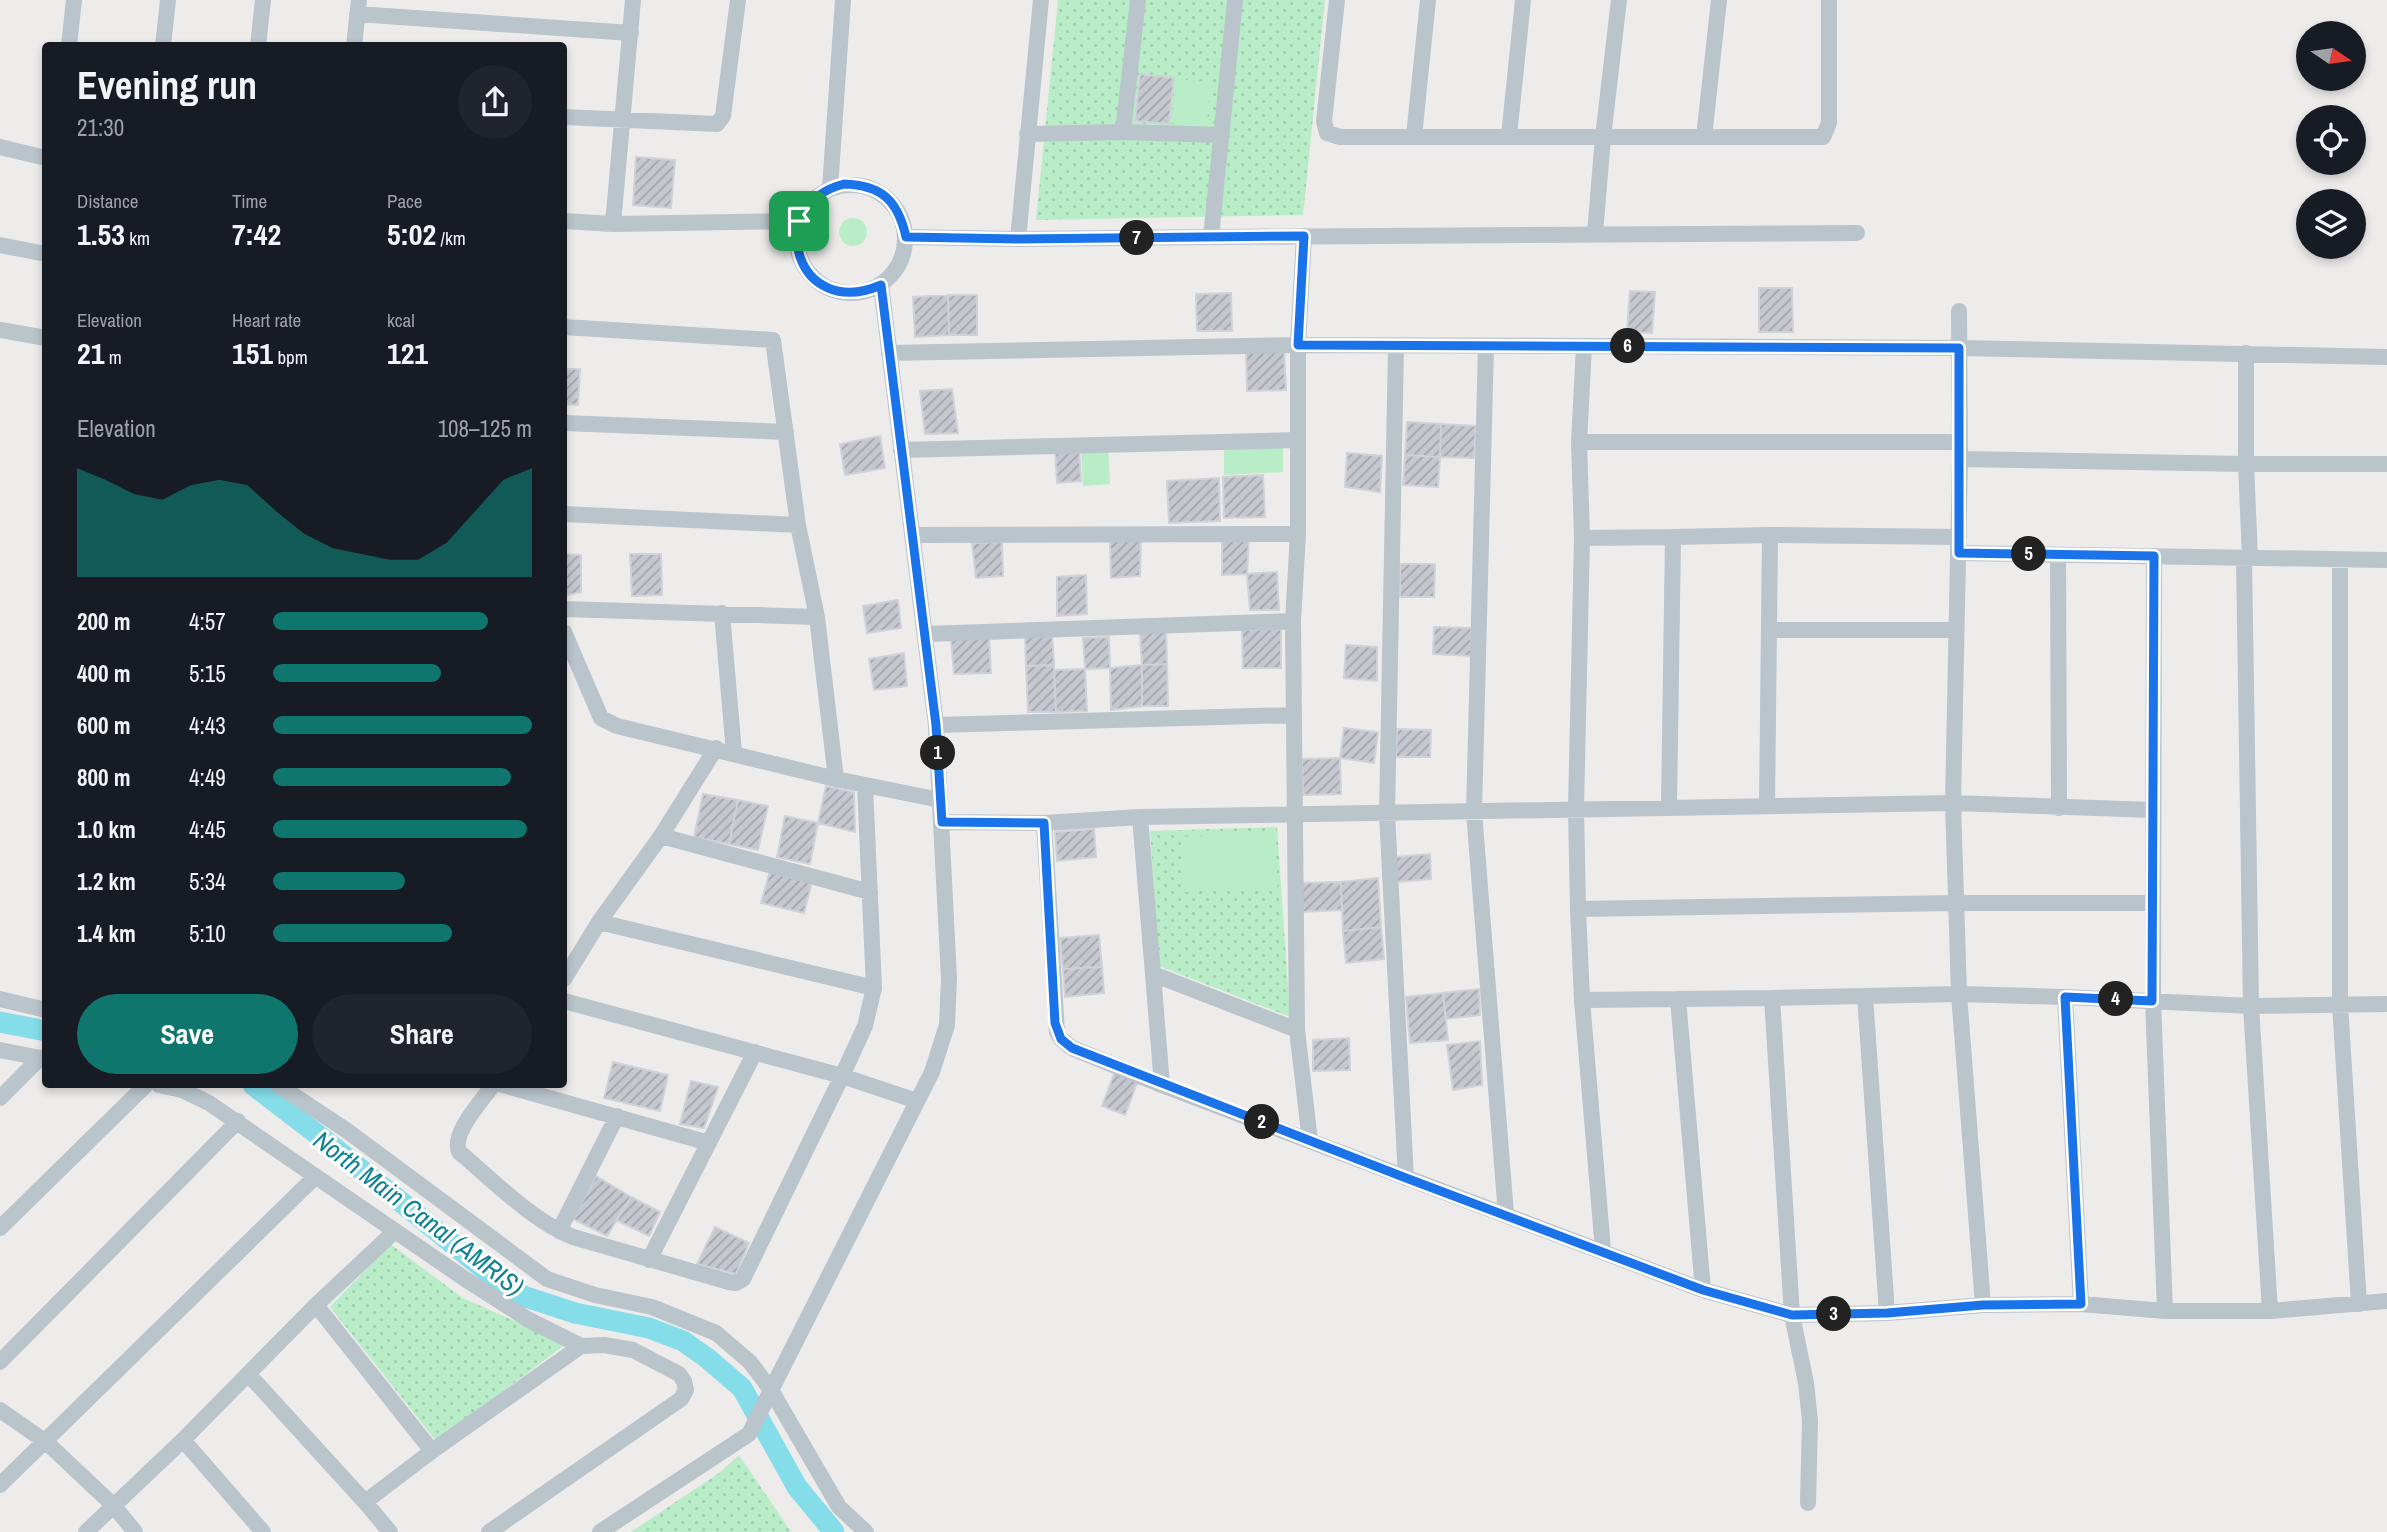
<!DOCTYPE html>
<html lang="en">
<head>
<meta charset="utf-8">
<style>
  body { margin:0; font-family:"Archivo Narrow",sans-serif; background:#20242c; color:#f1f3f6; height:100vh; display:flex; flex-direction:column; font-size:26px; white-space:nowrap }
  * { box-sizing:border-box; margin:0 }
  p { font-size:23px; color:#9ea1a6 }
  .icon { flex:none; width:38px; height:38px; fill:none; stroke:currentColor; stroke-width:2; stroke-linecap:round; stroke-linejoin:round }
  .map { position:relative; flex:1; overflow:hidden }
  .drawer { position:absolute; left:42px; top:42px; width:525px; height:1046px; display:flex; flex-direction:column; background:#171b24; border-radius:7px; box-shadow:0 4px 10px #0003 }
  .drawer>* { flex:none }
  .needle { width:46px; rotate:103deg }
  .buttons { position:absolute; left:2296px; top:21px; display:grid; gap:14px }
  .buttons a { display:grid; place-items:center; width:70px; height:70px; border-radius:50%; background:#171b24; box-shadow:0 4px 10px #0003; font-size:35px }
  .pin { position:absolute; display:grid; place-items:center; width:60px; height:60px; color:#fff; margin:-30px; border-radius:14px; box-shadow:0 4px 10px #0006 }
  .km { position:absolute; width:35px; height:35px; margin:-18px; border-radius:50%; background:#222; color:#fff; font-size:19px; line-height:35px; text-align:center }
  .round { display:grid; place-items:center; flex:none; width:74px; height:74px; border-radius:37px; background:#20242c }
  .summary { display:flex; align-items:center; justify-content:space-between; height:119px; padding:0 35px }
  h1 { font-size:38px; font-weight:700; line-height:52px }
  .metrics { display:grid; grid-template-columns:repeat(3,1fr); gap:10px; height:119px; padding:7px 35px }
  .metrics div { display:grid; align-content:center }
  .metrics b { font-size:30px; font-weight:700 }
  .metrics small { font-size:19px; font-weight:400 }
  .metrics p { font-size:19px }
  .chart { height:196px; padding:14px 35px }
  .chart p { display:flex; justify-content:space-between }
  .chart svg { width:100%; height:126px; margin-top:7px; fill:#0f766e; opacity:.7 }
  .cta { display:flex; gap:14px; margin-top:auto; padding:14px 35px }
  .cta a { flex:1; height:80px; border-radius:42px; background:#0f766e; color:#fff; font-size:28px; font-weight:700; line-height:80px; text-align:center }
  .cta a+a { background:#20242c; color:#f1f3f6 }
  ul { padding:0 35px; list-style:none; font-size:23px }
  li { display:grid; grid-template-columns:112px 84px 1fr; align-items:center; height:52px }
  li i { height:18px; border-radius:9px; background:#0f766e }
  .map>svg:first-child { display:block }
  .grass { fill:url(#grass-dots) }
  .garden { fill:#b8edc8 }
  .lines { fill:none; stroke-linecap:round; stroke-linejoin:round }
  .canal { stroke:#85dde9; stroke-width:21 }
  .building { fill:url(#building-hatch); stroke:#cfd2d7; stroke-width:2 }
  .minor { stroke:#b9c4cb; stroke-width:16 }
  .route-casing { stroke:#fff; stroke-width:14 }
  .route { stroke:#1a73e8; stroke-width:9 }
  .labels { text-anchor:middle; dominant-baseline:central; stroke-width:6; stroke-linejoin:round; paint-order:stroke }
  .water-label { font-size:26px; font-style:italic; fill:#0e8293; stroke:#fff }
</style>
</head>
<body>
<div class="map">
<svg width="2387" height="1532" viewBox="0 0 2387 1532">
  <defs>
    <pattern id="grass-dots" width="8" height="8" patternUnits="userSpaceOnUse" patternTransform="scale(1.75)"><rect width="8" height="8" fill="#b8edc8"/><path d="M2 2h.1M6 6h.1" fill="none" stroke="#9fcdae" stroke-width="1.8" stroke-linecap="round"/></pattern>
    <pattern id="building-hatch" width="6" height="6" patternUnits="userSpaceOnUse" patternTransform="scale(1.75)"><rect width="6" height="6" fill="#c5c8ce"/><path d="M-1 1l2-2M0 6l6-6M5 7l2-2" fill="none" stroke="#a2a5aa"/></pattern>
  </defs>
  <rect width="100%" height="100%" fill="#eeebeb"/>
  <path class="grass" d="M1058,0H1325L1303,215L1036,220Z
    M1277,827L1290,1017L1159,966L1150,831Z
    M390,1244L463,1298L566,1344L436,1441L330,1307Z
    M739,1455L791,1532H631L719,1473Z"/>
  <path class="garden" d="M1176,79L1210,82L1207,126L1171,123Z
    M839 232a14 14 0 1 1 28 0a14 14 0 1 1-28 0Z
    M1283,446V472L1224,475V447Z
    M1108,449L1110,484L1083,486L1081,450Z
    M1274,831L1278,886L1185,892L1181,837Z"/>
  <g class="lines">
    <path class="canal" d="M0,1022L46,1031
      M253,1085L322,1138L495,1278L523,1296L575,1313L649,1328L683,1341L707,1358L742,1388L797,1487L834,1532"/>
  </g>
  <path class="building" d="M1140,74L1174,78L1169,124L1135,121Z
    M636,157L675,160L671,208L633,205Z
    M1759,288H1792L1793,332H1759Z
    M1630,291L1655,292L1652,333L1627,332Z
    M1231,293L1232,331H1197L1196,294Z
    M948,295L949,335L915,337L913,297Z
    M948,295H977V335H949Z
    M1284,350L1286,390L1247,391L1246,352Z
    M564,369H580L578,405L564,404Z
    M952,389L958,433L925,434L920,391Z
    M1407,422L1441,424L1440,457L1405,455Z
    M1441,424L1476,426L1474,458L1440,457Z
    M880,436L885,468L845,475L840,444Z
    M1079,448L1081,481L1057,483L1055,450Z
    M1347,453L1382,456L1380,492L1345,487Z
    M1405,455L1440,457L1438,487L1403,485Z
    M1263,475L1265,517L1224,518L1223,477Z
    M1219,478L1220,521L1169,523L1167,481Z
    M1141,538L1140,576L1111,578L1110,540Z
    M1249,539L1247,574L1222,575V540Z
    M1002,542L1003,576L976,578L972,543Z
    M564,554L581,555V592L564,596Z
    M630,554H661L662,595L632,596Z
    M1400,564H1435L1434,597H1400Z
    M1277,572L1279,610H1250L1247,574Z
    M1086,575L1087,614L1057,616V577Z
    M898,600L901,628L867,633L863,606Z
    M1434,627L1471,628V656L1433,654Z
    M1281,629V668H1243L1242,630Z
    M1166,631L1167,664L1142,665L1140,633Z
    M1052,633L1054,665L1026,666L1025,635Z
    M989,636L991,673L954,674L951,639Z
    M1109,637L1110,668L1085,669L1083,638Z
    M1346,645L1377,647V681L1344,678Z
    M904,653L907,686L874,690L869,659Z
    M1167,664L1168,706H1142V665Z
    M1054,665L1056,712H1028L1026,666Z
    M1142,665V706L1111,710L1110,668Z
    M1085,669L1087,711L1056,712L1054,670Z
    M1344,728L1378,732L1374,763L1340,758Z
    M1397,729L1431,730L1430,757H1396Z
    M1340,758L1341,794L1303,795L1302,759Z
    M826,786L854,792L855,832L818,823Z
    M703,794L738,800L729,844L694,837Z
    M738,800L768,806L758,850L729,844Z
    M785,816L818,823L810,864L777,857Z
    M1094,829L1096,857L1057,861L1055,832Z
    M1430,854L1431,879L1397,882L1395,857Z
    M771,867L813,878L804,913L761,903Z
    M1378,878L1381,927L1343,931L1341,882Z
    M1341,882L1342,910L1302,912L1301,883Z
    M1381,927L1384,959L1346,963L1343,931Z
    M1099,935L1102,967L1063,969L1060,938Z
    M1102,967L1104,993L1065,997L1063,969Z
    M1479,989L1480,1015L1446,1019L1443,993Z
    M1443,993L1448,1040L1410,1043L1406,997Z
    M1349,1038L1350,1070L1313,1071V1040Z
    M1480,1041L1482,1085L1453,1090L1447,1045Z
    M613,1062L668,1075L660,1111L604,1098Z
    M1116,1069L1139,1078L1125,1115L1102,1106Z
    M691,1081L718,1087L704,1128L680,1124Z
    M596,1176L631,1197L607,1236L573,1219Z
    M631,1197L660,1212L649,1236L616,1220Z
    M715,1227L749,1243L736,1274L697,1264Z"/>
  <g class="lines">
    <path class="minor" d="M1337,0L1324,121L1327,133L1340,137H1823L1829,123V0
      M357,14L631,33
      M69,46L74,0
      M163,46L168,0
      M258,46L263,0
      M354,46L359,0
      M564,117L717,124L723,116L738,0
      M1123,132L1138,0
      M1027,134L1123,132L1220,135
      M1414,136L1428,0
      M1509,136L1523,0
      M1704,137L1719,0
      M0,147L46,158
      M797 239a54 54 0 1 1 108 0a54 54 0 1 1-108 0Z
      M830,188L843,0
      M564,221L613,224L799,221
      M613,224L633,0
      M1595,234L1603,137L1619,0
      M1304,236L1298,345V534L1293,621L1297,1030L1310,1141
      M906,237L1018,239L1211,237L1235,0
      M1211,237L1857,233
      M1018,239L1041,0
      M0,245L46,254
      M1959,311L1960,459L1953,803L1959,994L1983,1305
      M564,327L773,340L798,525L817,617L836,779
      M0,330L46,338
      M1396,346L1387,814L1406,1178
      M1486,346L1474,812L1506,1214
      M1584,346L1959,348L2387,357
      M889,353L1298,345L1584,346L1579,442L1582,538L1576,808L1578,909
      M2246,353V464L2250,558
      M564,423L786,432
      M1579,442H1960
      M901,450L1298,440
      M1960,459L2246,464H2387
      M564,514L798,525
      M913,535L1298,534
      M1770,535L1959,537
      M1582,538L1673,537
      M1959,553L2387,560
      M2058,555L2059,808
      M2154,556L2153,1001L2165,1311
      M2244,558L2251,1006L2270,1311
      M2340,560V1005L2359,1304
      M564,609L817,617
      M722,613L734,753
      M1769,630H1956
      M564,632L601,718L617,726L836,779L940,800
      M926,634L1293,621
      M936,725L1294,715
      M1669,806L1673,537L1770,535L1767,805
      M1140,817L1153,974
      M942,822L1044,823L1140,817L1953,803L2152,810
      M1044,823L1057,1032L1061,1039L1072,1048L1162,1085
      M661,836L870,892
      M599,922L874,988
      M564,979L599,922L661,836L716,748
      M2065,997L2081,1304
      M0,999L46,1010
      M1582,1000L1578,909L1957,903H2152
      M564,1001L842,1076L917,1101
      M1297,1030L1153,974L1162,1085L1703,1290L1792,1315L1887,1313L1983,1305L2081,1304L2165,1311H2270L2387,1301
      M0,1050L46,1059
      M159,1085L182,1090L209,1103L465,1279L529,1320L581,1346L604,1345L633,1350L679,1374L684,1381L686,1390L681,1399L489,1532
      M278,1085L346,1130L547,1279L595,1295L652,1307L716,1333L750,1362L771,1390L839,1507L866,1532
      M493,1085C482,1101 451,1133 459,1152C493,1180 532,1221 573,1237L729,1282L736,1283L743,1279L842,1076L865,1026L874,988L865,786
      M503,1085L709,1143
      M0,1098L40,1058
      M0,1228L146,1085
      M559,1231L617,1116
      M1603,1250L1582,1000L1678,999
      M649,1260L755,1052
      M1703,1290L1678,999L1772,998
      M316,1305L432,1451
      M1887,1313L1865,996L1959,994L2065,997L2251,1006L2387,1004
      M0,1362L238,1121
      M249,1375L365,1502L390,1532
      M0,1410L46,1442L113,1505L135,1532
      M183,1440L263,1532
      M0,1485L315,1177
      M365,1502L432,1451L581,1346
      M1808,1503L1810,1421L1806,1383L1792,1315L1772,998L1865,996
      M86,1532L183,1440L316,1305L395,1231
      M600,1532L749,1434L932,1072L947,1025L949,978L936,725L881,285"/>
  </g>
  <g class="lines">
    <g class="route-casing">
      <path id="route" d="M844,184C882,185 898,201 906,237L1018,239L1304,236L1298,345L1959,348V553L2154,556L2152,1001L2065,997L2081,1304L1983,1305L1887,1313L1792,1315L1703,1290L1406,1178L1072,1048L1061,1039L1055,1023L1044,823L942,822L936,725L881,285C796,322 762,205 844,184Z"/>
    </g>
    <use href="#route" class="route"/>
  </g>
  <g class="labels">
    <g class="water-label">
      <text transform="translate(419 1213) rotate(37)">North Main Canal (AMRIS)</text>
    </g>
  </g>
</svg>
<div class="buttons">
<a><svg class="needle" viewBox="-14 -14 28 28"><path d="M0-13l5 13h-10z" fill="#e53935"/><path d="M0 13l5-13h-10z" fill="#9ea1a6"/></svg></a>
<a><svg class="icon" aria-label="locate" viewBox="0 0 24 24"><circle cx="12" cy="12" r="6"/><path d="M12 2v4M12 18v4M2 12h4M18 12h4"/></svg></a>
<a><svg class="icon" aria-label="layers" viewBox="0 0 24 24"><path d="M12 4l9 5-9 5-9-5zM3 14l9 5 9-5"/></svg></a>
</div>
<div class="pin" style="left:799px;top:221px;background:#1e9e55"><svg class="icon" aria-label="arrive" viewBox="0 0 24 24"><path d="M6 21V4h12l-3 4 3 4H6"/></svg></div>
<b class="km" style="left:938px;top:753px">1</b>
<b class="km" style="left:1262px;top:1122px">2</b>
<b class="km" style="left:1834px;top:1314px">3</b>
<b class="km" style="left:2116px;top:999px">4</b>
<b class="km" style="left:2029px;top:554px">5</b>
<b class="km" style="left:1628px;top:346px">6</b>
<b class="km" style="left:1137px;top:238px">7</b>
<section class="drawer">
<div class="summary"><div><h1>Evening run</h1><p>21:30</p></div><a class="round"><svg class="icon" aria-label="share" viewBox="0 0 24 24"><path d="M12 15V3M7 8l5-5 5 5M5 13v7h14v-7"/></svg></a></div>
<div class="metrics">
<div><p>Distance</p><b>1.53<small> km</small></b></div>
<div><p>Time</p><b>7:42</b></div>
<div><p>Pace</p><b>5:02<small> /km</small></b></div>
</div>
<div class="metrics">
<div><p>Elevation</p><b>21<small> m</small></b></div>
<div><p>Heart rate</p><b>151<small> bpm</small></b></div>
<div><p>kcal</p><b>121</b></div>
</div>
<div class="chart"><p><span>Elevation</span>108–125 m</p>
<svg viewBox="0 0 160 44" preserveAspectRatio="none"><path d="M0 44V6L10 10L20 15L30 17L40 12L50 10L60 12L70 21L80 29L90 34L100 36L110 38L120 38L130 32L140 21L150 10L160 6V44z"/></svg>
</div>
<ul>
<li><b>200 m</b>4:57<i style="width:83%"></i></li>
<li><b>400 m</b>5:15<i style="width:65%"></i></li>
<li><b>600 m</b>4:43<i style="width:100%"></i></li>
<li><b>800 m</b>4:49<i style="width:92%"></i></li>
<li><b>1.0 km</b>4:45<i style="width:98%"></i></li>
<li><b>1.2 km</b>5:34<i style="width:51%"></i></li>
<li><b>1.4 km</b>5:10<i style="width:69%"></i></li>
</ul>
<div class="cta"><a>Save</a><a>Share</a></div>
</section>
</div>
</body>
</html>
